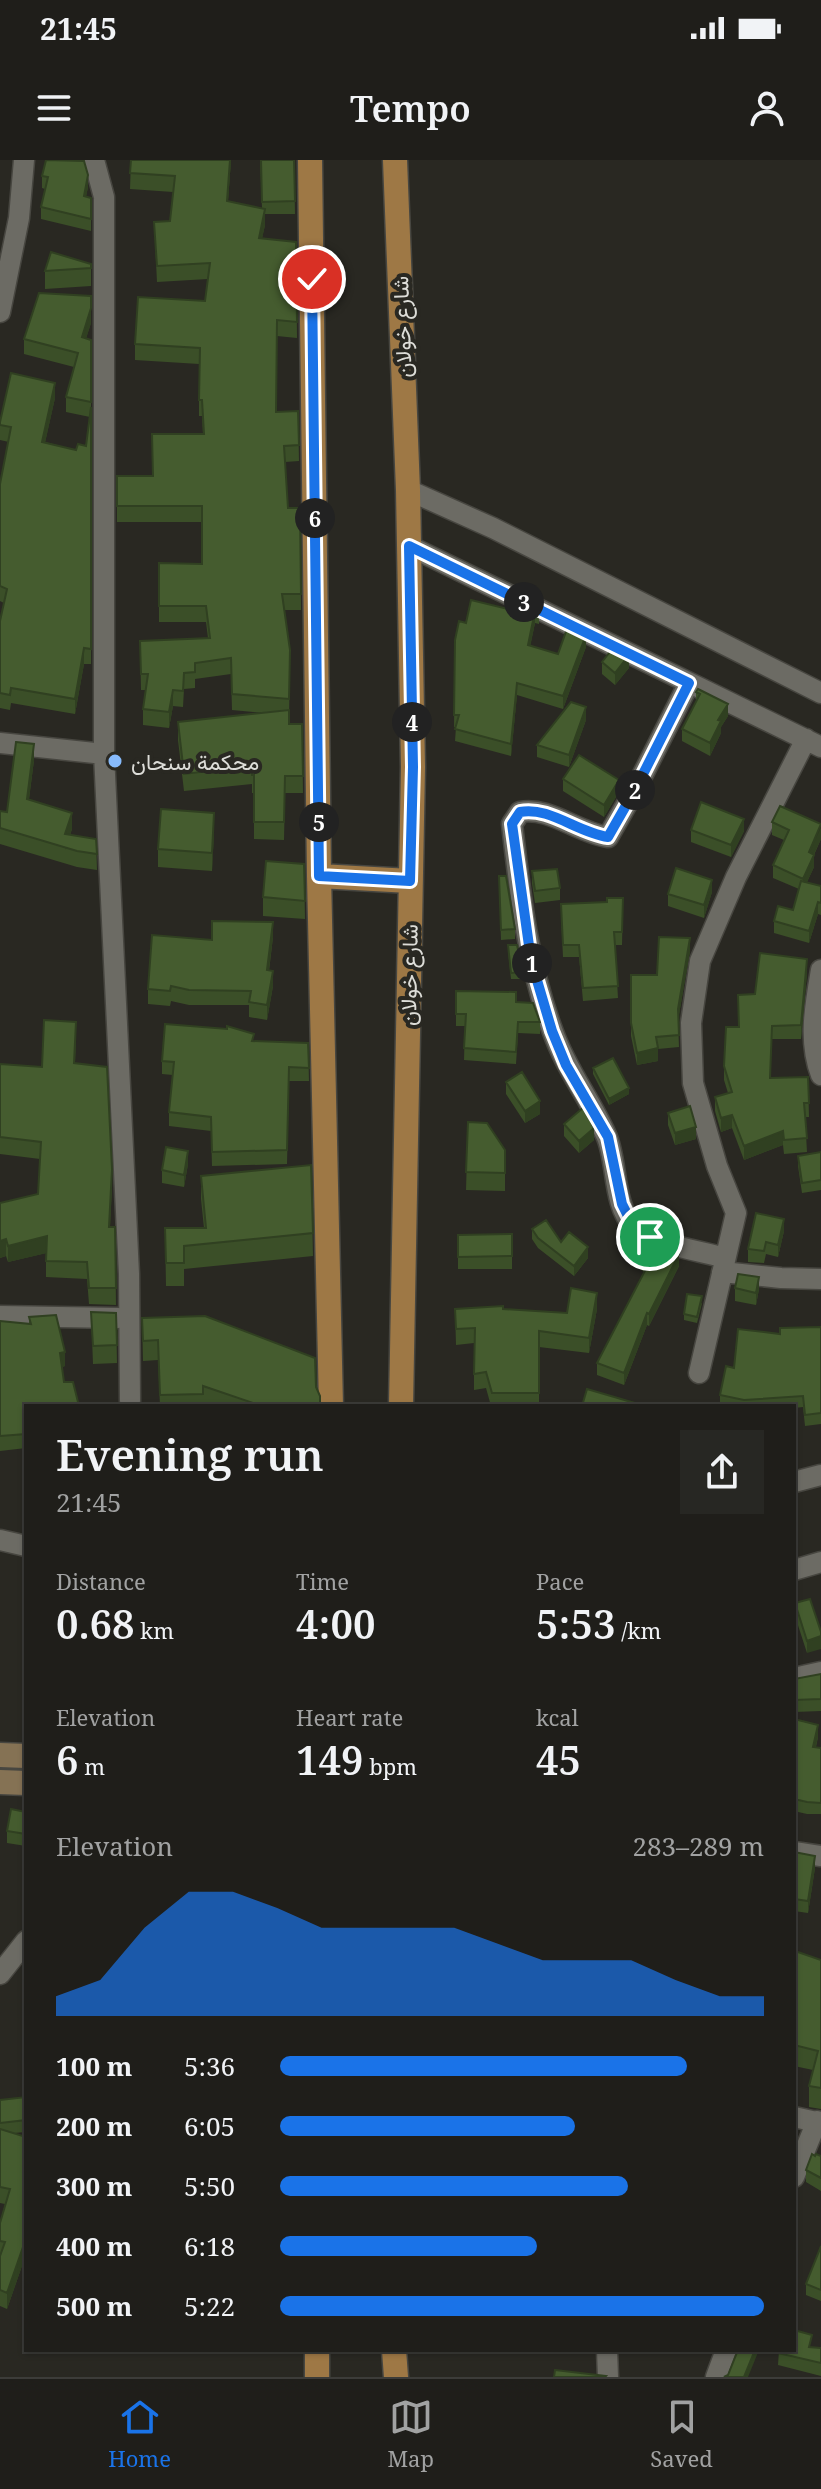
<!DOCTYPE html>
<html lang="en">
<head>
<meta charset="utf-8">
<style>
  body { margin:0; font-family:"Noto Serif",Vazirmatn,serif; background:#272723; color:#f1f3f6; height:100vh; display:flex; flex-direction:column; font-size:30px; white-space:nowrap }
  * { box-sizing:border-box; margin:0 }
  p { font-size:26px; color:#a1a2a2 }
  .icon { flex:none; width:44px; height:44px; fill:none; stroke:currentColor; stroke-width:2; stroke-linecap:round; stroke-linejoin:round }
  .map { position:relative; flex:1; overflow:hidden }
  .side { position:absolute; left:24px; top:1244px; width:772px; height:948px; display:flex; flex-direction:column; background:#1f1e1a; border-radius:0px; box-shadow:0 2px 6px #0004,0 0 0 2px #3c3c39 }
  .side>* { flex:none }
  .pin { position:absolute; display:grid; place-items:center; width:68px; height:68px; color:#fff; margin:-34px; border:4px solid #fff; border-radius:50%; box-shadow:0 2px 8px #0007 }
  .km { position:absolute; width:40px; height:40px; margin:-20px; border-radius:50%; background:#222; color:#fff; font-size:22px; line-height:40px; text-align:center }
  .round { display:grid; place-items:center; flex:none; width:84px; height:84px; border-radius:0px; background:#272723 }
  .overview { display:flex; align-items:center; justify-content:space-between; height:136px; padding:0 32px }
  h1 { font-size:44px; font-weight:600; line-height:60px }
  .figures { display:grid; grid-template-columns:repeat(3,1fr); gap:12px; height:136px; padding:8px 32px }
  .figures div { display:grid; align-content:center }
  .figures b { font-size:40px; font-weight:600 }
  .figures small { font-size:22px; font-weight:400 }
  .figures p { font-size:22px }
  .chart { height:224px; padding:16px 32px }
  .chart p { display:flex; justify-content:space-between }
  .chart svg { width:100%; height:144px; margin-top:8px; fill:#1a73e8; opacity:.7 }
  ul { padding:0 32px; list-style:none; font-size:26px }
  li { display:grid; grid-template-columns:128px 96px 1fr; align-items:center; height:60px }
  li i { height:20px; border-radius:10px; background:#1a73e8 }
  .status { display:flex; justify-content:space-between; align-items:center; height:56px; padding:0 40px; background:#1f1e1a; direction:ltr }
  .status svg { height:22px; fill:currentColor }
  header { display:flex; justify-content:space-between; align-items:center; height:104px; padding:0 32px; background:#1f1e1a; font-size:36px; font-weight:600 }
  .tabs { display:flex; justify-content:space-around; align-items:center; height:112px; border-top:2px solid #3c3c39; background:#1f1e1a; font-size:22px; color:#a1a2a2 }
  .tabs a { display:grid; justify-items:center; gap:4px }
  .tabs .active { color:#1a73e8 }
  .map>svg:first-child { display:block }
  .lines { fill:none; stroke-linecap:round; stroke-linejoin:round }
  .street-casing { stroke:#474640; stroke-width:23 }
  .secondary-casing { stroke:#474640; stroke-width:27 }
  .primary-casing { stroke:#474640; stroke-width:27 }
  .street { stroke:#6c6b64; stroke-width:20 }
  .secondary { stroke:#857254; stroke-width:24 }
  .primary { stroke:#9e7845; stroke-width:24 }
  .wall { fill:#3b4f28 }
  .shaded-wall { fill:#304021 }
  .building { fill:#455c2f; stroke:#304021; stroke-width:2 }
  .route-casing { stroke:#fff; stroke-width:16 }
  .route { stroke:#1a73e8; stroke-width:10 }
  .poi-dot { fill:#87bbfc; stroke:#292822; stroke-width:3 }
  .labels { text-anchor:middle; dominant-baseline:central; stroke-width:8; stroke-linejoin:round; paint-order:stroke }
  .street-label { font-size:22px; fill:#ddddd8; stroke:#292822 }
  .poi-label { font-size:22px; fill:#ddddd8; stroke:#292822; text-anchor:start }
</style>
</head>
<body>
<div class="status"><b>21:45</b><svg viewBox="0 0 49 12"><path d="M0 12V9h3v3zM5 12V6h3v6zM10 12V3h3v9zM15 12V0h3v12zM26 1h20v11H26zM47 4h2v5h-2z"/></svg></div>
<header><svg class="icon" aria-label="menu" viewBox="0 0 24 24"><path d="M4 6h16M4 12h16M4 18h16"/></svg>Tempo<svg class="icon" aria-label="person" viewBox="0 0 24 24"><circle cx="12" cy="8" r="4"/><path d="M4 21q1-7 8-7t8 7"/></svg></header>
<div class="map">
<svg width="821" height="2217" viewBox="0 0 821 2217">
  <rect width="100%" height="100%" fill="#292822"/>
  <g class="lines">
    <g class="street-casing">
      <path id="street" d="M0,152L19,58L24,0
        M408,330L493,368L821,533
        M409,386L821,587
        M689,523L636,628L608,677C578,673 549,646 520,652L512,664C520,734 528,806 553,872C566,909 590,939 606,975C618,1001 612,1044 634,1067C650,1084 702,1091 725,1098
        M0,583L104,594V37L94,0
        M104,594L129,1114L130,1241
        M821,810C815,845 808,881 821,915
        M722,1112L781,1118L821,1119
        M0,1156L118,1158
        M699,1213L736,1053L717,1006L693,923L691,863L700,801L736,717L806,579
        M794,1322L821,1315
        M0,1380L26,1386
        M794,1410L821,1402
        M794,1518L821,1512
        M794,1692L821,1696
        M0,1814L26,1781
        M794,1957L821,1963
        M794,2017L817,1961
        M607,2190L608,2217
        M716,2217L726,2190"/>
    </g>
    <g class="secondary-casing">
      <path id="secondary" d="M0,1595L26,1596
        M0,1622L26,1623"/>
    </g>
    <g class="primary-casing">
      <path id="primary" d="M310,0L319,716L331,1246
        M395,0L408,330L413,607L401,1246
        M319,716L410,721
        M394,2190L396,2217
        M317,2217V2190"/>
    </g>
    <use href="#street" class="street"/>
    <use href="#secondary" class="secondary"/>
    <use href="#primary" class="primary"/>
  </g>
  <path class="wall" d="M131,0H231L228,41L262,48L260,0H294L295,54H265V65L262,78L296,82L297,178L277,176L276,252L298,251L299,301L285,302L288,348H300L301,450H284L290,490L289,564H302L303,633H285L284,680L254,679V633H252V624L184,631L178,580V562L264,553L232,550L231,514L195,519V528L184,529L183,547L173,546L169,568L143,565V549L146,530H141L140,481L208,478L206,462H159V403L202,404V362H117V316H153L203,274L202,256H199V204L135,200V184L205,141L208,119L157,122L154,62L170,61L173,32L130,29Z
    M42,16L88,27L86,36L91,38V71L41,59V47L45,29L42,28Z
    M91,104V126L45,129V111Z
    M91,163L86,178L91,180V504H84L75,554L11,543L10,550L0,548V461L4,443L0,441V324L9,282L0,280V262L55,238L45,282L76,290L86,286L90,257L66,252V237L74,207L24,194V179Z
    M516,451L539,452V464L535,463L530,486L558,494L586,487L563,549L517,535L511,596L455,581L456,567H454L455,480L466,463Z
    M602,502L629,508L615,525L602,514Z
    M696,532L728,556L721,567V573L710,596L682,581V569L696,541Z
    M586,560L569,607L537,597V585Z
    M34,600L29,639L72,669L70,675L96,679L97,710L77,707L0,684V651L7,652Z
    M563,619L619,632L604,657L563,631Z
    M772,662L821,679L814,695V707L807,722L821,726V755L818,754L809,783L774,773V761L793,750L799,729L773,718V705L784,680L772,675Z
    M691,670L744,671L731,697L691,682Z
    M214,671L212,711L158,707V689Z
    M304,704L305,759L263,756V737Z
    M532,711L560,728V740L535,743L532,723Z
    M499,716L515,769V779L501,780Z
    M712,732L704,758L668,746V734Z
    M623,738L622,785H615L618,838L583,841L579,797H563L561,756Z
    M273,777L269,811L273,826L267,860L249,857V845H189L171,841L170,846L148,844V829L212,780Z
    M508,791L523,812V819H511Z
    M690,791L678,860L679,887L658,889V901L637,905L631,876V815H657Z
    M807,813L801,879H772L770,918L808,917L809,957H805L807,992L784,994L783,985L744,1000L732,968L721,972L715,951V937L728,933L724,920V906L739,867L755,834Z
    M456,831L516,842L540,862V874L518,873L516,904L464,900L465,866H456Z
    M76,879L75,903L112,1026L110,1067H115L116,1145L89,1144L87,1119L46,1117V1093L8,1102L6,1096L0,1098V1043L38,1034L40,999L0,994V904L42,907Z
    M254,881L308,883L309,921H289L287,1004L212,1006L211,971L169,966V952L173,915L162,914V901Z
    M593,908L629,934L609,945L593,914Z
    M506,922L540,954L525,963L506,934Z
    M668,953L696,979L675,985L668,965Z
    M468,962L505,990V1031L466,1030Z
    M564,964L594,980L579,993L564,976Z
    M821,992V1030L802,1033L798,1006V996Z
    M188,1004L184,1027L162,1023V1010Z
    M311,1005L313,1096L184,1109V1126H166L165,1068H204L201,1039V1016Z
    M532,1069L561,1082L588,1098L574,1116L538,1088L532,1079Z
    M784,1071L778,1097L766,1094L764,1103L748,1102V1089Z
    M512,1074V1109H458V1075Z
    M636,1093L679,1106L649,1166L647,1165L624,1225L597,1215V1203L644,1112L636,1106Z
    M735,1128L759,1129L756,1145L735,1141Z
    M702,1143L697,1163L684,1160V1154Z
    M455,1149H503L567,1153L597,1149L589,1193L539,1187V1246H491L486,1228L474,1230V1183L456,1185Z
    M91,1152L116,1153L117,1203L93,1204Z
    M29,1157L65,1206L62,1207L26,1246V1288L0,1291V1161L29,1164Z
    M142,1158L316,1227L320,1246H160L158,1200L143,1201Z
    M821,1167V1264L805,1266L803,1247L794,1248V1246H720V1235L734,1208L780,1174Z
    M794,1418L797,1443L810,1439L807,1493L795,1456Z
    M821,1514V1551L794,1552V1519Z
    M794,1559L818,1577L816,1587L821,1588V1654H807L794,1651Z
    M26,1652V1686L7,1683V1671Z
    M794,1692L815,1708L808,1753L794,1751Z
    M794,1795L821,1800V1949L809,1947V1926L813,1910L794,1906Z
    M26,1937V1972L14,1973L26,1977V2104L23,2103L7,2149L0,2146V2063L5,2044L0,2043V1940Z
    M815,1996H821V2031L806,2022V2010Z
    M821,2086V2141L806,2135V2124Z
    M812,2187L821,2188V2216L778,2205L779,2190Z"/>
  <path class="shaded-wall" d="M230,0H231L227,57V41Z
    M88,15V27L84,48V36Z
    M265,49V65L259,94V78Z
    M91,148V163L82,192V177Z
    M55,223V238L42,297V282Z
    M535,451V463L528,498V485Z
    M586,475V487L563,549V536Z
    M84,488V504L75,554V539Z
    M629,495V508L615,525V513Z
    M517,523V535L511,596V584Z
    M173,530V546L169,568V552Z
    M728,544V556L721,567V573L710,596V583L718,560Z
    M586,547V560L569,607V595Z
    M34,584V600L27,655V639Z
    M619,620V632L604,657V645Z
    M72,653V669L65,690V674Z
    M214,653V671L212,711V693Z
    M744,659V671L731,697V685Z
    M821,667V679L809,705V692Z
    M814,695V707L803,731V719Z
    M712,720V732L704,758V745Z
    M818,742V754L809,783V771Z
    M273,762V777L267,825V810Z
    M690,778V791L678,861V849Z
    M807,799V813L801,879V865Z
    M273,811V826L267,860V845Z
    M658,888V901L637,905V893Z
    M629,928V934L609,945V939Z
    M540,941V954L525,963V951Z
    M732,955V968L721,972V958Z
    M696,967V979L675,985V973Z
    M594,968V980L579,993V981Z
    M783,971V985L744,1000V986Z
    M188,991V1004L184,1027V1015Z
    M784,1059V1071L778,1097V1085Z
    M47,1076V1093L8,1102V1086Z
    M6,1079V1096L0,1098V1081Z
    M588,1087V1098L574,1116V1106Z
    M679,1094V1106L649,1166V1154Z
    M759,1117V1129L756,1145V1133Z
    M597,1133V1149L589,1193V1178Z
    M647,1153V1165L624,1225V1213Z
    M65,1192V1206L60,1208V1193Z
    M797,1431V1443L794,1444V1432Z
    M821,1476V1489L807,1493V1481Z
    M818,1565V1577L813,1598V1587Z
    M815,1696V1708L808,1753V1741Z
    M23,2087V2103L7,2149V2133Z
    M755,2190H759L748,2217H744Z"/>
  <path class="building" d="M46,0L84,1L88,15L84,36L91,38V59L41,47L48,17L42,16Z
    M131,0H230L227,41L265,49L259,78L296,82L297,162L277,160L276,252L298,251L299,285L284,286L288,348H300L301,434H282L290,490L289,539L232,534L231,498L195,503V512L184,513L183,531L173,530L169,552L143,549L148,514H141L140,481L210,478L206,446H159V403L202,404V346H117V316H153L152,274H204L202,240H199L200,188L135,184L138,137L205,141L210,103L157,106L154,62L170,61L175,16L130,13Z
    M261,0H294L295,41L262,42Z
    M51,92L91,104V108L45,111Z
    M39,133L91,136V148L82,177L91,180V242L66,237L78,193L24,179Z
    M11,213L55,223L42,282L76,290L78,284L86,286L91,247V489L84,488L75,539L11,528L10,535L0,533V461L7,429L0,426V324L11,267L0,265V262Z
    M471,440L516,451L520,442L539,452L535,451L528,485L558,494L568,466L586,475L563,536L517,523L511,584L455,569L459,555H454L455,480L459,461L466,463Z
    M613,488L629,495L615,513L602,502Z
    M698,529L728,544L718,560L721,561L710,583L682,569L700,534L696,532Z
    M571,542L586,547L569,595L537,585Z
    M289,550V564H302L303,616H285L284,662H254V615H252V606L184,614L178,562Z
    M16,582L34,584L27,639L72,653L65,674L96,679L97,694L77,691L0,668V651L7,652Z
    M579,595L619,620L604,645L563,619Z
    M701,642L744,659L731,685L691,670Z
    M780,646L821,664L809,692L814,695L803,719L773,705L789,670L772,662Z
    M161,649L214,653L212,693L158,689Z
    M266,701L304,704L305,741L263,737Z
    M676,708L712,720L704,745L668,734Z
    M557,709L560,728L535,731L532,711Z
    M499,716H506L515,769L501,770Z
    M801,721L821,726V743L818,742L809,771L774,761L778,746L793,750Z
    M607,738H623L622,772H614L618,826L583,828L579,785H563L561,744L607,742Z
    M212,761L273,762L267,810L273,811L267,845L249,842L251,831L189,830L171,826L170,831L148,829L152,775L212,780Z
    M659,777L690,778L678,849L679,875L656,877L658,888L637,893L631,863V815H657Z
    M508,785H517L523,812L511,813Z
    M760,793L807,799L801,865L772,866L770,918L808,917L809,943H804L807,978L784,980L783,971L744,986L732,955L721,958L715,937L732,932L724,906L726,867H739L738,835L755,834Z
    M456,831L516,832V842L533,843L540,862H518L516,892L464,888L466,854H456Z
    M44,860L76,862L74,903L107,907L112,1009L109,1067H115L116,1128H89L87,1102L46,1101L47,1076L8,1086L6,1079L0,1081V1043L38,1034L41,982L0,977V904L42,907Z
    M165,864L227,869V866L254,874L252,881L308,883L309,908L289,907L287,990L212,992L211,957L169,952L174,902L162,901Z
    M613,898L629,928L609,939L593,908Z
    M522,912L540,941L525,951L506,922Z
    M690,946L696,967L675,973L668,953Z
    M584,947L594,968L579,981L564,964Z
    M468,962L487,963L505,990V1013L466,1012Z
    M166,987L188,991L184,1015L162,1010Z
    M821,992V1020L802,1023L798,996Z
    M311,1005L313,1073L184,1086V1103H166L165,1068H206L201,1016Z
    M756,1053L784,1059L778,1085L766,1082L764,1091L748,1089Z
    M546,1060L561,1082L569,1072L588,1087L574,1106L538,1078L532,1069Z
    M512,1074V1096L458,1097V1075Z
    M647,1078L667,1084L679,1094L649,1154L647,1153L624,1213L597,1203L649,1103L636,1093Z
    M738,1114L759,1117L756,1133L735,1128Z
    M571,1128L597,1133L589,1178L539,1171V1233H492L486,1212L474,1214L475,1168L456,1169L455,1149L503,1146V1149L567,1153Z
    M687,1134L702,1136L697,1157L684,1154Z
    M91,1152L116,1153L117,1185L93,1186Z
    M56,1155L65,1192L60,1193L64,1222H73L79,1246H26V1274L0,1276V1161L31,1164L29,1157Z
    M205,1156L315,1198L316,1227L320,1236V1246H262L203,1226V1234L160,1235L158,1180L143,1181L142,1158Z
    M821,1167V1253L805,1255L803,1236L744,1240L720,1235L726,1206L734,1208L738,1169L780,1174V1168Z
    M587,1229L645,1246H582Z
    M810,1439L821,1472V1476L807,1481L795,1443Z
    M821,1514V1539L794,1540V1519Z
    M794,1559L818,1565L813,1587L821,1588V1643L807,1642L794,1639Z
    M11,1649L26,1652V1674L7,1671Z
    M794,1692L815,1696L808,1741L794,1739Z
    M795,1791L821,1800V1928L809,1926L818,1891L794,1885V1795Z
    M26,1937V1960L0,1963V1940Z
    M0,1969L26,1977V2088L23,2087L7,2133L0,2130V2096L5,2082L0,2081V2063L10,2029L0,2027Z
    M812,1994L815,1996L816,1994L821,1996V2018L806,2010Z
    M821,2086V2130L806,2124Z
    M794,2170L812,2175L809,2187L821,2188V2203L778,2193L779,2190H794Z
    M738,2190H755L744,2217H724L728,2215Z
    M555,2210L606,2216L605,2217H554Z"/>
  <g class="lines">
    <g class="route-casing">
      <path id="route" d="M312,119L319,716L410,721L413,607L409,386L689,523L636,628L608,677C578,673 549,646 520,652L512,664L531,800L552,871L566,905L608,977L622,1044L633,1066L650,1077"/>
    </g>
    <use href="#route" class="route"/>
  </g>
  <circle class="poi-dot" cx="115" cy="601" r="8"/>
  <g class="labels">
    <g class="street-label">
      <text transform="translate(401 167) rotate(-92)">شارع خولان</text>
      <text transform="translate(408 815) rotate(-89)">شارع خولان</text>
    </g>
    <g class="poi-label">
      <text x="131" y="601">محكمة سنحان</text>
    </g>
  </g>
</svg>
<div class="pin" style="left:650px;top:1077px;background:#1e9e55"><svg class="icon" aria-label="arrive" viewBox="0 0 24 24"><path d="M6 21V4h12l-3 4 3 4H6"/></svg></div>
<div class="pin" style="left:312px;top:119px;background:#d93025"><svg class="icon" aria-label="check" viewBox="0 0 24 24"><path d="M5 12l5 5 9-10"/></svg></div>
<b class="km" style="left:532px;top:803px">1</b>
<b class="km" style="left:635px;top:630px">2</b>
<b class="km" style="left:524px;top:442px">3</b>
<b class="km" style="left:412px;top:562px">4</b>
<b class="km" style="left:319px;top:662px">5</b>
<b class="km" style="left:315px;top:358px">6</b>
<section class="side">
<div class="overview"><div><h1>Evening run</h1><p>21:45</p></div><a class="round"><svg class="icon" aria-label="share" viewBox="0 0 24 24"><path d="M12 15V3M7 8l5-5 5 5M5 13v7h14v-7"/></svg></a></div>
<div class="figures">
<div><p>Distance</p><b>0.68<small> km</small></b></div>
<div><p>Time</p><b>4:00</b></div>
<div><p>Pace</p><b>5:53<small> /km</small></b></div>
</div>
<div class="figures">
<div><p>Elevation</p><b>6<small> m</small></b></div>
<div><p>Heart rate</p><b>149<small> bpm</small></b></div>
<div><p>kcal</p><b>45</b></div>
</div>
<div class="chart"><p><span>Elevation</span>283–289 m</p>
<svg viewBox="0 0 160 44" preserveAspectRatio="none"><path d="M0 44V38L10 33L20 17L30 6L40 6L50 11L60 17L70 17L80 17L90 17L100 22L110 27L120 27L130 27L140 33L150 38L160 38V44z"/></svg>
</div>
<ul>
<li><b>100 m</b>5:36<i style="width:84%"></i></li>
<li><b>200 m</b>6:05<i style="width:61%"></i></li>
<li><b>300 m</b>5:50<i style="width:72%"></i></li>
<li><b>400 m</b>6:18<i style="width:53%"></i></li>
<li><b>500 m</b>5:22<i style="width:100%"></i></li>
</ul>
</section>
</div>
<nav class="tabs">
<a class="active"><svg class="icon" aria-label="home" viewBox="0 0 24 24"><path d="M3 11l9-7 9 7M6 9v11h12V9"/></svg>Home</a>
<a><svg class="icon" aria-label="map" viewBox="0 0 24 24"><path d="M3 6l6-2 6 2 6-2v14l-6 2-6-2-6 2zM9 4v14M15 6v14"/></svg>Map</a>
<a><svg class="icon" aria-label="saved" viewBox="0 0 24 24"><path d="M7 4h10v16l-5-4-5 4z"/></svg>Saved</a>
</nav>
</body>
</html>
